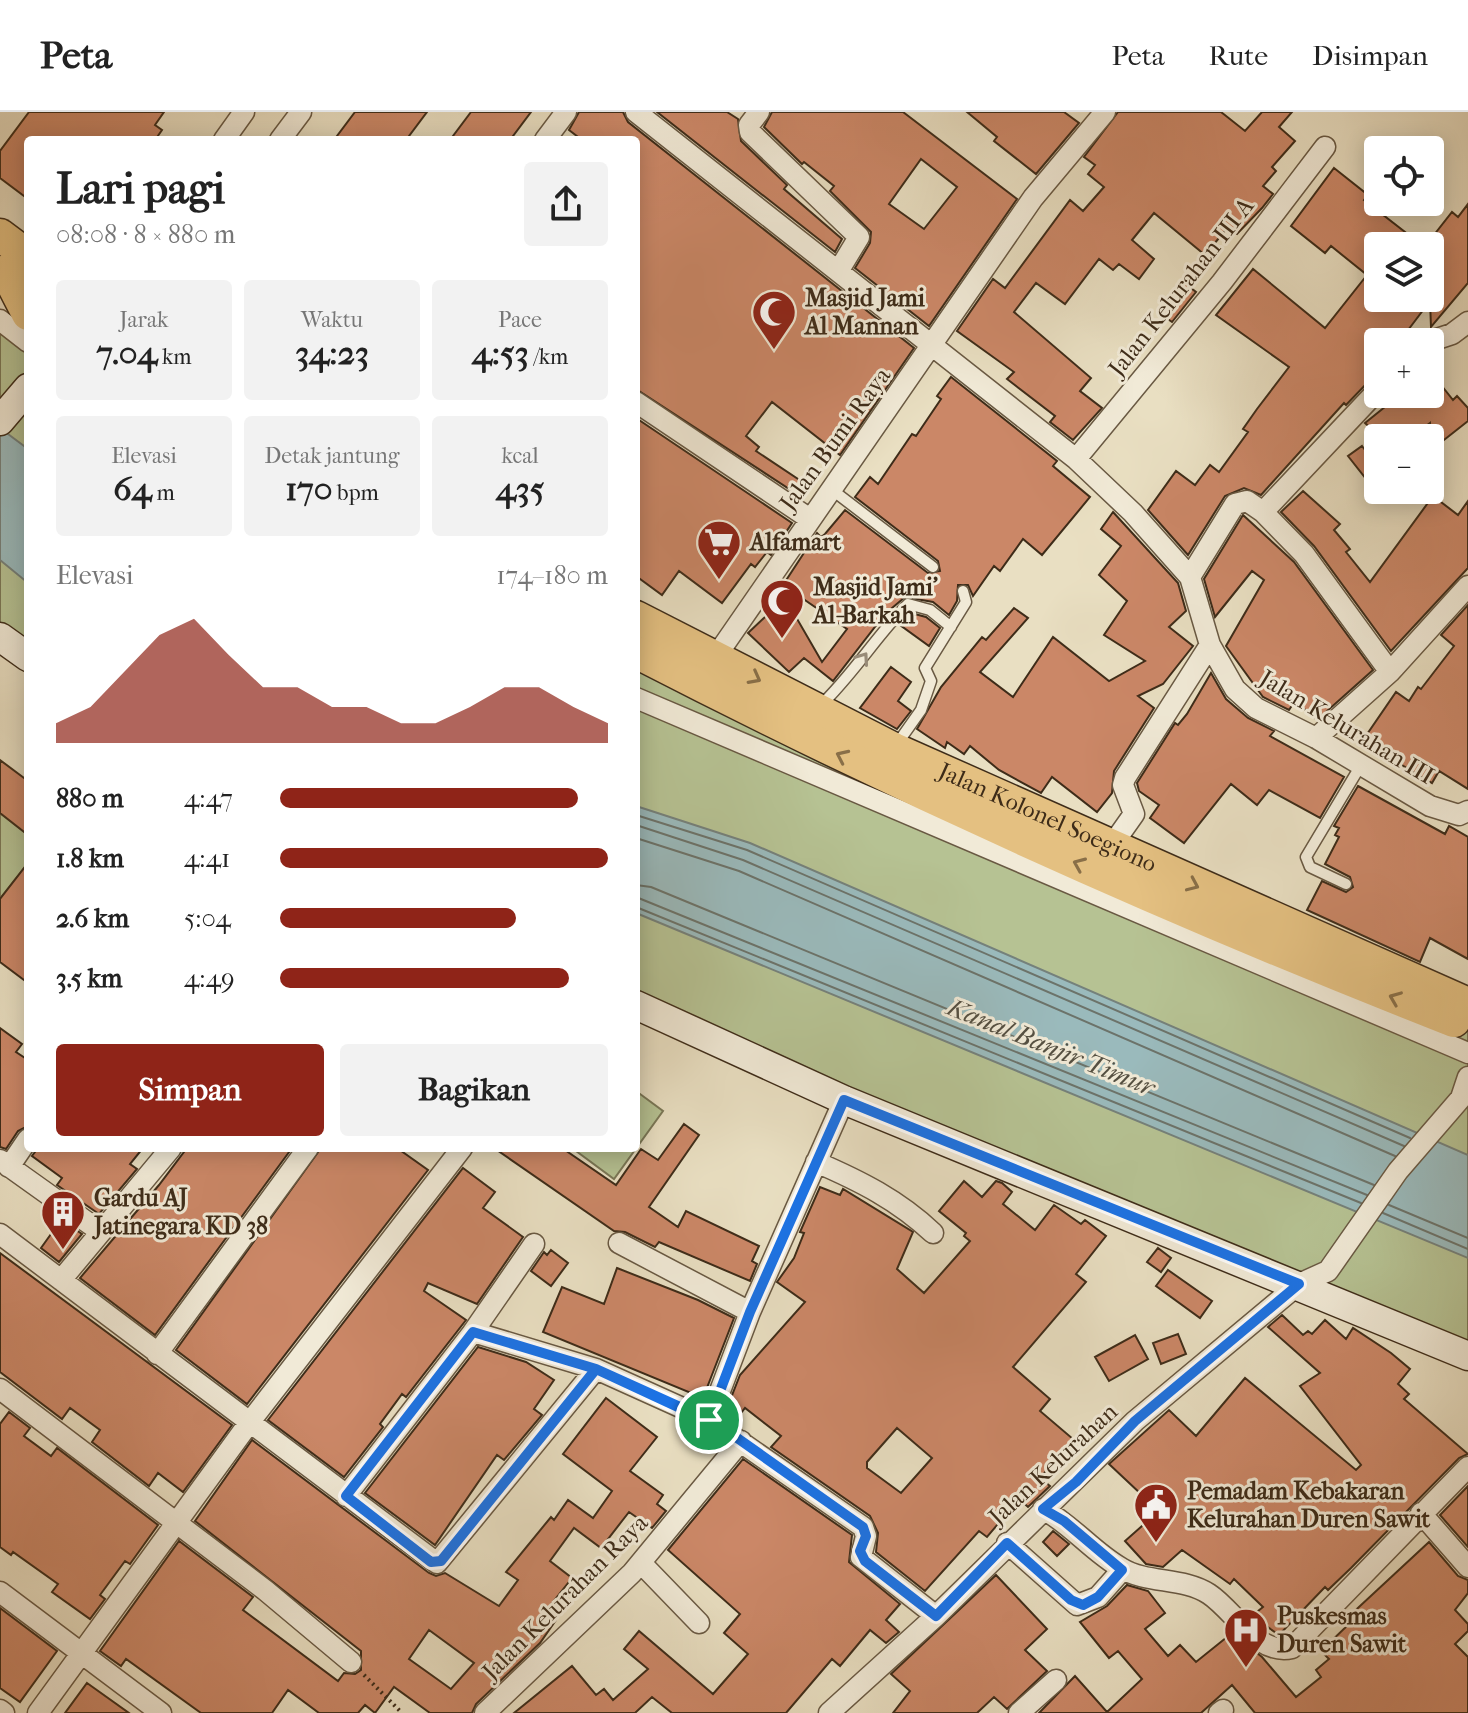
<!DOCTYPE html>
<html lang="id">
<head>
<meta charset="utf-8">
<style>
  body { margin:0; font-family:"IM FELL French Canon",serif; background:#f2f2f2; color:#222; height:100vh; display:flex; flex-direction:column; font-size:30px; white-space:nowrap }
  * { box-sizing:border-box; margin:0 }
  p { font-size:26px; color:#767676 }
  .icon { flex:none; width:44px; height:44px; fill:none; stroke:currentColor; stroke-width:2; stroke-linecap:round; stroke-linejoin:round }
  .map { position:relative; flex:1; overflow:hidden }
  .panel { position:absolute; left:24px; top:24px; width:616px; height:1016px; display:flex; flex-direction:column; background:#fff; border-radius:8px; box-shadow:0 4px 20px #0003 }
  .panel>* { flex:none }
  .fabs { position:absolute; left:1364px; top:24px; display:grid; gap:16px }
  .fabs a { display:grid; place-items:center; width:80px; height:80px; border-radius:8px; background:#fff; box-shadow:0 4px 20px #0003; font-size:40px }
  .pin { position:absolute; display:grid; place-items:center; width:68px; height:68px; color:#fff; margin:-34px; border:4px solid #fff; border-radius:50%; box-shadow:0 2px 8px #0007 }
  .round { display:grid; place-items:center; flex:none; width:84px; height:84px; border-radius:8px; background:#f2f2f2 }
  .overview { display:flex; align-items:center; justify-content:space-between; height:136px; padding:0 32px }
  h1 { font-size:44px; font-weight:700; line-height:60px }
  .metrics { display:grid; grid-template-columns:repeat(3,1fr); gap:12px; height:136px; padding:8px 32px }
  .metrics div { display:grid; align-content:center; border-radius:8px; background:#f2f2f2; text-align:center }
  .metrics b { font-size:34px; font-weight:700 }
  .metrics small { font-size:22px; font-weight:400 }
  .metrics p { font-size:22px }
  .chart { height:224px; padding:16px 32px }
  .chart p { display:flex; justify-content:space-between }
  .chart svg { width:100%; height:144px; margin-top:8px; fill:#8f2418; opacity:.7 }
  .action { display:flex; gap:16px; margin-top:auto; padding:16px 32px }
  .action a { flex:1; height:92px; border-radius:8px; background:#8f2418; color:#fff; font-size:32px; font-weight:700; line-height:92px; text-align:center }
  .action a+a { background:#f2f2f2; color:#222 }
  ul { padding:0 32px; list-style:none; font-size:26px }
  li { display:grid; grid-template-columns:128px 96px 1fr; align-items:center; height:60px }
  li i { height:20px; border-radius:10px; background:#8f2418 }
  header { display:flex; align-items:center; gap:48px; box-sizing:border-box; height:112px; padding:0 40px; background:#fff; border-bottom:2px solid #e0e0e0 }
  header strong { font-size:38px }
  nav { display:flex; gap:44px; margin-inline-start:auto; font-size:28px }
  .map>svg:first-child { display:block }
  .green { fill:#b6c293; stroke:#7a7756; stroke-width:2 }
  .water { fill:#9ababc; stroke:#75817b; stroke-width:2 }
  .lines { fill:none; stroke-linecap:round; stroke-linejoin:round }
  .shore { stroke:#6c736a; stroke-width:2 }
  .building { fill:#cb8767; stroke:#3e2c19; stroke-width:2; fill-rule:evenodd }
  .lane-casing { stroke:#695943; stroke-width:13 }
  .street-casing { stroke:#695943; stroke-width:23 }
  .secondary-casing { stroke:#3e2c19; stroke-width:31 }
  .primary-casing { stroke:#3e2c19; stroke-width:35 }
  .path { stroke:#3e2c19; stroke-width:4; stroke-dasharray:2 4; stroke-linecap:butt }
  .lane { stroke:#f1ead7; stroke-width:10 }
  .street { stroke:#f1ead7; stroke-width:20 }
  .secondary { stroke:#f1ead7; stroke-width:28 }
  .primary { stroke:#e4c081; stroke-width:32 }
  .oneway { stroke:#988b78 }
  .oneway2 { stroke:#896f48 }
  .route-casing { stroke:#fff; stroke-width:16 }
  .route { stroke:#1a73e8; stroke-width:10 }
  .labels { text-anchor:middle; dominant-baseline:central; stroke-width:6; stroke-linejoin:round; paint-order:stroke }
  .street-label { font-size:24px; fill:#3e2c19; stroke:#f1ead7 }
  .poi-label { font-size:24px; font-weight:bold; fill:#3e2c19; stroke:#f1ead7; text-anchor:start }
  .water-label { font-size:26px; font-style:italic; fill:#555042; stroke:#f1ead7 }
</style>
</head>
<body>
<header>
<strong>Peta</strong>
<nav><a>Peta</a><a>Rute</a><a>Disimpan</a></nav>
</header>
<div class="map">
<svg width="1468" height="1601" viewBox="0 0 1468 1601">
  <rect width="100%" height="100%" fill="#e9dfc2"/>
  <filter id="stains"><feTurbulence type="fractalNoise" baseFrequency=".0025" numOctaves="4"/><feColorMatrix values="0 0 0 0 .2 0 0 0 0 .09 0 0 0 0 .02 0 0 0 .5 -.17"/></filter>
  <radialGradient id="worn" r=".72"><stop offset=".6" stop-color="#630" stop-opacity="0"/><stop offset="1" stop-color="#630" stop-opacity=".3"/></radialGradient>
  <path class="green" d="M0,210L28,232V542L0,522Z
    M636,540L1468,914V1244L636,893Z
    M0,701L28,723V751L0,787Z
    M636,979L663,999L614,1067L572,1036H636Z"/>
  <path class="water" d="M0,316L28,337V471L0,448Z
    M636,694L750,731L1468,1043V1146L636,801Z"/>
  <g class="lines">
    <path class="shore" d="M636,703L747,738L1410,1026
      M636,713L743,748L1404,1034
      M636,726L739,759L1395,1044
      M636,773L651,775L1374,1073
      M636,785L1367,1083
      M636,795L1361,1091
      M1389,1093L1468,1126
      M1383,1101L1468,1137"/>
  </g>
  <path class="building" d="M29,0H164L155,13L162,18L155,28H28V87L0,66V39Z
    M355,0H427L406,28H334Z
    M471,0H531L510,28H450Z
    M579,0H623L628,10L914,236L840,343L772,290L746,324L759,335L756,339L807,373L800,384L636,277V28H582L569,18Z
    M657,0H727L738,7L741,29L787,73L784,77L842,127L835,140Z
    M772,0H903L1017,87L929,214L855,156L870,131L871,120L830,79L834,74L804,50L802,52L764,15ZM921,47L957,75L924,117L889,92Z
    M967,0H1064L1079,11L1036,62L994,29L997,25Z
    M1118,0H1221L1245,19L1262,0H1292L1279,15L1295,29L1272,55L1276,59L1263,74L1273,82L1262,96L1237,122L1228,115L1205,143L1154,101L1132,128L1154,147L1139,167L1119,152L1113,158L1099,147L1065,192L1036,171L1014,200L1091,266L1080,279L1102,296L1073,328L1050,310L1055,304L1007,267L1014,260L957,219L993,167L1005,176L1070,88L1083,99L1104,75L1088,62L1095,53L1084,45Z
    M1334,56L1368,83L1364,88L1423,134H1378V186H1430V128L1452,100L1458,105L1468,92V171L1431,215L1430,189L1399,230H1378V265L1369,269L1346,293L1344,291L1261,383L1244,376L1225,384L1188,443L1148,398L1176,359L1195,373L1210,353L1219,360L1248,320L1243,317L1257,297L1289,255L1216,203L1253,157L1325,216L1367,163L1331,134L1325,141L1291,114Z
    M1182,169L1196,180L1172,210L1158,200Z
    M1430,259L1453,288L1457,284L1468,296V309L1430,339V311L1410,326H1382L1365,311L1401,282H1430Z
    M951,265L1057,349L1053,354L1090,385L1042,443L1023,427L1000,459L994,454L973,484L968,473H958L957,489L949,503L933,490L905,485L885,502L833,569L804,546L789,560L748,521L785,486L822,550L847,517L783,473L817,421L821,425L825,422L845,398L928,461L940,459L938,449L855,385L870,365L878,372L912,322L916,324L941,287L937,284Z
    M636,306L792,411L771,443L767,440L755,455L751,452L722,491L679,459L662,483L636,464Z
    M1362,334L1378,355V382L1348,344Z
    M1303,379L1340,412L1334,418L1350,437L1346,440L1370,470L1433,384L1458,403L1468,389V456L1391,539L1314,434L1281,400Z
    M1113,400L1178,471L1186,499L1169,515L1193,534L1163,572L1138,584L1154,596L1114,659L1112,681L1097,700L1052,665L1041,681L999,658L970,634L964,642L947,630L945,636L917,617L941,575L982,525L986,528L1014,496L1028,506L980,560L1013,585L1053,525L1109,569L1145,549L1104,523L1127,489L1099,463L1121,434L1101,417Z
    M1243,403L1294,450L1373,558L1317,608L1295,589L1289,598L1263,585L1226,534L1264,468L1252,459L1215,505L1204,467Z
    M1468,493V677L1439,659L1432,671L1390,646L1387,649L1361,631L1396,580L1409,589L1418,575L1421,577L1454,534L1441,523Z
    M911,501L926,505L940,516L929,534L900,513Z
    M891,555L911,570L898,589L911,599L897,617L860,596Z
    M1211,561L1226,587L1248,606L1274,619L1270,624L1344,665L1320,706L1269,678L1257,693L1231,672L1184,731L1150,706L1159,693L1139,679L1137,671L1175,611L1178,613L1187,602Z
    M0,648L28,669V723L0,701Z
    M1358,674L1445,722L1449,714L1468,725V847L1430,826L1420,850L1307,798L1322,769L1346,780L1353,775L1350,765L1325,752L1339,725L1335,723L1339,716L1334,714Z
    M28,751V871L0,850V787Z
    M0,916L22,932L16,940L28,948V1014L18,1019L6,1037L0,1035Z
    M684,1012L699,1023L649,1095L678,1115L686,1099L759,1134L752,1149L757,1152L750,1169L659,1130L655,1135L625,1120L614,1119L494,1036H562L616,1073L641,1037L658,1048Z
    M38,1036H143L130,1052L137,1057L99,1102L57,1073L62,1066L32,1044Z
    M187,1036H292L155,1223L80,1166L159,1073Z
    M321,1036H397L428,1058L247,1292L176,1238Z
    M463,1056L495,1080L483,1096L523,1125L477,1192L428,1171L424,1179L466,1208L406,1285L402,1282L380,1312L383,1315L344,1365L268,1308Z
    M964,1069L982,1085L996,1069L1002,1071L1012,1080L1003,1092L1035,1118L1054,1093L1081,1112L1085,1108L1106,1124L1076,1162L1086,1170L1013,1255L1050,1287L1040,1299L1073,1327L1040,1366L1050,1374L1028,1395L1019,1387L987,1425L979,1419L925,1479L876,1440L878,1421L870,1404L771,1335L781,1324L745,1296L741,1301L729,1291L740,1263L805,1190L777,1170L794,1146L804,1121L800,1120L820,1075L840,1083L843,1077L913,1120L897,1157L924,1181L970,1129L964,1124L966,1121L939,1099ZM897,1316L932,1346L901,1381L867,1356V1350Z
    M61,1108L82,1122L59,1150L41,1136Z
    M1158,1136L1171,1146L1161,1160L1147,1150Z
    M551,1138L568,1151L551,1174L531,1159L544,1140L547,1143Z
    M0,1141L232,1313L183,1380L158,1361L149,1374L92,1330L100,1318L70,1296L62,1307L0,1260Z
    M617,1156L698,1188L734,1206L703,1286L543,1220L562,1175L604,1192Z
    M1168,1158L1212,1189L1200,1206L1156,1174Z
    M1282,1203L1303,1223L1308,1219L1312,1222L1325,1208L1346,1227L1353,1216L1391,1241L1410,1257L1398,1272L1409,1282L1404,1287L1468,1342L1459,1346L1351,1456L1328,1478L1325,1475L1279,1523L1252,1504L1263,1495L1234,1467L1230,1472L1182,1438L1163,1455L1146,1452L1125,1429L1159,1399L1109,1352L1169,1298L1196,1324L1245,1266L1356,1358L1361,1353L1300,1274L1320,1261L1268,1215Z
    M1178,1222L1186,1242L1161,1252L1153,1231Z
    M1135,1223L1148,1247L1109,1269L1095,1245Z
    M478,1235L526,1250L554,1268L534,1297L542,1303L504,1348L497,1343L435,1433L365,1381Z
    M606,1286L657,1325L630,1359L663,1383L657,1392L666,1399L652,1416L629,1400L601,1436L574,1416L550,1449L572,1466L545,1500L556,1508L540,1531L476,1592L472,1601H430L394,1575L375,1601L365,1593L358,1601H319L288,1578L272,1601H201L126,1547L121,1554L100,1539L179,1429L253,1485L243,1498L338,1569L344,1561L355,1562L361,1558V1539L195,1409L252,1328L429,1461L436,1464L445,1461L499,1494L518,1468L506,1460L551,1405L554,1408L568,1388L593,1406L612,1379L563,1342ZM429,1518L474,1551L451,1577L409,1547Z
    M9,1300L30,1316L24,1324L51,1344L57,1336L158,1413L130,1452L125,1449L100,1483L105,1487L90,1507L52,1480L58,1472L13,1440L11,1443L0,1435V1312Z
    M743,1347L852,1423L849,1450L900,1492L886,1508L899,1520L886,1531L870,1518L840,1554L832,1547L786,1601H672L652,1585L635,1601H514L572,1554L596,1583L604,1577L613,1588L648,1557L624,1537L639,1519L713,1582L748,1542L724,1521L740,1502L668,1438Z
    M1468,1374V1435L1440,1403Z
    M1053,1419L1069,1432L1057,1444L1043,1430Z
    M1429,1430L1458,1464L1468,1468V1481L1455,1498L1468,1512V1519L1455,1532L1468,1545V1601H1255L1232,1573L1201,1601H1039L1075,1564L1107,1600L1142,1567L1118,1539L1109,1546L1080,1510L1107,1494L1127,1473L1148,1479L1165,1501L1145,1517L1168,1544L1180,1533L1196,1550L1232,1521L1262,1545L1296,1585L1321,1565L1316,1558L1329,1547L1321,1539L1350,1511L1346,1507Z
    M996,1463L1047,1517L1025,1538L1047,1559L1007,1597L994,1585L977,1601H893L910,1579L891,1562Z
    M0,1496L57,1539L20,1590L0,1576Z
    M87,1571L129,1601H65Z"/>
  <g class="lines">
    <g class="lane-casing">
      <path id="lane" d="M831,377L933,455
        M819,595C853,563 876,524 908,492L930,498L951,515
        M897,632L921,598L931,569L925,556L966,490L963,479
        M1346,772L1310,755L1306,745L1361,653"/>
    </g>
    <g class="street-casing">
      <path id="street" d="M636,0L1076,347L1133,401L1190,465L1210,533L1235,577L1256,596L1316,626L1430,694L1459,703L1468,699
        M759,0L749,13L750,20L859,125L839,158
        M224,28L244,0
        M280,28L301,0
        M545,28L566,0
        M0,208L28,230
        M1428,230L1452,222L1468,210
        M636,290L810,407
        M1076,347L1222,170L1325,35
        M1263,400L1304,442L1390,560
        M1190,465L1235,392L1247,389L1263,400L1378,278
        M710,553L1033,86L1105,0
        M636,586L1468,941
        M1316,626L1390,560L1468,474
        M1110,736L1134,702L1123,673L1125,666L1210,533
        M0,1048L101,1120
        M816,1050C860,1069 898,1088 933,1121
        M9,1055L28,1027
        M0,1122L437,1451L596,1257
        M619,1131L750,1200
        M61,1168L171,1036
        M473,1220L596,1257L709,1308L863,1415L866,1424L861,1445L936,1504
        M157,1242L308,1036
        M0,1277L265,1478L351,1550
        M709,1308L750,1200L844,988
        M346,1384L473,1220L534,1132
        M1043,1397C1072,1413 1093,1440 1121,1456C1147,1472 1183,1465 1209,1482C1235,1499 1257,1544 1292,1536L1468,1355
        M1421,1401L1468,1455
        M1007,1431L1077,1493L1098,1485L1122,1458
        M641,1451L699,1511
        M0,1480L161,1601
        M0,1598L4,1601
        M38,1601L249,1311L462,1036
        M485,1601L632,1461L741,1329
        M829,1601L936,1504L1135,1309L1299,1172L1328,1159L1398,1059L1461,986L1468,965
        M1019,1601L1056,1568
        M1219,1601L1223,1598"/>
    </g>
    <g class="secondary-casing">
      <path id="secondary" d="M0,309L28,276
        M0,525L28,545
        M636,893L844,988L1468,1244"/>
    </g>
    <g class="primary-casing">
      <g id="primary">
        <path d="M0,123L28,144"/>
        <path d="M6,159L28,202"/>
        <path id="s1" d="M636,505L894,637L1468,892"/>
        <path d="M636,540C902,677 1175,800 1454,909"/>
      </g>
    </g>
    <path class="path" d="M364,1563L402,1601"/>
    <use href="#lane" class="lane"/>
    <use href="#street" class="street"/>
    <use href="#secondary" class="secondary"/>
    <use href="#primary" class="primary"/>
  </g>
  <defs><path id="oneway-chevron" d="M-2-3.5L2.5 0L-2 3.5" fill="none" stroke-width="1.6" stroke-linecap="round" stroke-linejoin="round" transform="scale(2)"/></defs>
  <use class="oneway" href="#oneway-chevron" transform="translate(863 546) rotate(-55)"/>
  <g class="oneway2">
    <use href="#oneway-chevron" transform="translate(755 566) rotate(28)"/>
    <use href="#oneway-chevron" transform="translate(842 644) rotate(-155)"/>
    <use href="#oneway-chevron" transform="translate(1079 752) rotate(-157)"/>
    <use href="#oneway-chevron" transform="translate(1193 773) rotate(24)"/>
    <use href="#oneway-chevron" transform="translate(1395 886) rotate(-158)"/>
  </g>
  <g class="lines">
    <g class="route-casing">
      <path id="route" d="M709,1308L596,1257L473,1220L346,1384L431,1450L441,1449L596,1257L723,1316L863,1415L866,1424L860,1439L865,1449L936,1504L1007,1431L1071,1488L1083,1493L1098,1485L1122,1458L1064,1409L1043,1397L1076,1370L1135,1309L1299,1172L844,988L750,1200L709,1308"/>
    </g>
    <use href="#route" class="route"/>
  </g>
  <defs>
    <g id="mosque-pin" transform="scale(2.3)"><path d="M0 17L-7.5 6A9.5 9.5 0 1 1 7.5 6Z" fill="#8f2418" stroke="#f1ead7"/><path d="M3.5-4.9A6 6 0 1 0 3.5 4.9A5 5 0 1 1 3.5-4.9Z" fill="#fff"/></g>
    <g id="supermarket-pin" transform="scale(2.3)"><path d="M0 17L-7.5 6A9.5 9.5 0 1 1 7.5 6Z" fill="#8f2418" stroke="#f1ead7"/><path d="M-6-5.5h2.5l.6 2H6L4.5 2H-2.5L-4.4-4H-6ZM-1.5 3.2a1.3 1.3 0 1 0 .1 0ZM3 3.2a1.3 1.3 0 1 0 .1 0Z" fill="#fff"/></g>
    <g id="building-pin" transform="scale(2.3)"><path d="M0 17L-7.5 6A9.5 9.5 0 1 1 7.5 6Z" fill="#8f2418" stroke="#f1ead7"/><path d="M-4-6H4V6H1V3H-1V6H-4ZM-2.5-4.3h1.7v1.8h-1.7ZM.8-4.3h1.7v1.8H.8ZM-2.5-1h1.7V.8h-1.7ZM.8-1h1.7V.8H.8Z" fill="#fff"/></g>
    <g id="civic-pin" transform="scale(2.3)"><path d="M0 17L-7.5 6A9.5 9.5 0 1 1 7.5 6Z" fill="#8f2418" stroke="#f1ead7"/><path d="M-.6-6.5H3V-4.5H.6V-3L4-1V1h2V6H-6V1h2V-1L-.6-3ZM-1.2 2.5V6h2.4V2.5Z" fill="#fff"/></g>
    <g id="hospital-pin" transform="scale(2.3)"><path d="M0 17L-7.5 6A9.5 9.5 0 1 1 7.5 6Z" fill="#8f2418" stroke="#f1ead7"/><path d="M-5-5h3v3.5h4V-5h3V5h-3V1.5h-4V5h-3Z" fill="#fff"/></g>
  </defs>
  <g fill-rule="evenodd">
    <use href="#mosque-pin" x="774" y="200"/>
    <use href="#supermarket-pin" x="719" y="430"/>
    <use href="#mosque-pin" x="782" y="489"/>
    <use href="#building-pin" x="63" y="1100"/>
    <use href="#civic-pin" x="1156" y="1393"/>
    <use href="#hospital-pin" x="1246" y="1518"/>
  </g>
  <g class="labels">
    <g class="street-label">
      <text transform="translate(1181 175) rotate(-52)">Jalan Kelurahan III A</text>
      <text transform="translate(835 327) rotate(-54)">Jalan Bumi Raya</text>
      <text transform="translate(1347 615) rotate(31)">Jalan Kelurahan III</text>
      <text stroke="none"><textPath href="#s1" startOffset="458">Jalan Kolonel Soegiono</textPath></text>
      <text transform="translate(1053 1352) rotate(-43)">Jalan Kelurahan</text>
      <text transform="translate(565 1485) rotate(-45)">Jalan Kelurahan Raya</text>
    </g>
    <g class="poi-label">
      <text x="805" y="186">Masjid Jami<tspan x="805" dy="28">Al Mannan</tspan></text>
      <text x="750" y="430">Alfamart</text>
      <text x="813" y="475">Masjid Jami'<tspan x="813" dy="28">Al-Barkah</tspan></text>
      <text x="94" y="1086">Gardu AJ<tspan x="94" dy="28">Jatinegara KD 38</tspan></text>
      <text x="1187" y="1379">Pemadam Kebakaran<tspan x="1187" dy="28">Kelurahan Duren Sawit</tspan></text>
      <text x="1277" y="1504">Puskesmas<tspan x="1277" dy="28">Duren Sawit</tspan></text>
    </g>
    <g class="water-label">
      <text transform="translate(1051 935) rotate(22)">Kanal Banjir Timur</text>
    </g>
  </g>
  <rect width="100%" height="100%" filter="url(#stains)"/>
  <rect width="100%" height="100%" fill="url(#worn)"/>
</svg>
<div class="fabs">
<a><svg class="icon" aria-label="locate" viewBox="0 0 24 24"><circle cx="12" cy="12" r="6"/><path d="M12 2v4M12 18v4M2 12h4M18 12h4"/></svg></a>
<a><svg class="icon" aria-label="layers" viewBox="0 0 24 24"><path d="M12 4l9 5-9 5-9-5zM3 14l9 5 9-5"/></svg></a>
<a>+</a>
<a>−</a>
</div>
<div class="pin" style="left:709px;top:1308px;background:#1e9e55"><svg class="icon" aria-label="arrive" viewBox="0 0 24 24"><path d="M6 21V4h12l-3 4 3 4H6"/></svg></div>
<section class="panel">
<div class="overview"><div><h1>Lari pagi</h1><p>08:08 · 8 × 880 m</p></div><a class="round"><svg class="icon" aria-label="share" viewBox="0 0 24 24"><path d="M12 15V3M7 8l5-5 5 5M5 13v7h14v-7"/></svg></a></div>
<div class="metrics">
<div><p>Jarak</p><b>7.04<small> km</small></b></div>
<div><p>Waktu</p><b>34:23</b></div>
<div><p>Pace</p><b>4:53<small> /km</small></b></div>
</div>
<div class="metrics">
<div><p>Elevasi</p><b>64<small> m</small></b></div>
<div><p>Detak jantung</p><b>170<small> bpm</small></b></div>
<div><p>kcal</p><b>435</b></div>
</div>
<div class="chart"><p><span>Elevasi</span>174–180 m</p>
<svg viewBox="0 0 160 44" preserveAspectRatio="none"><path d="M0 44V38L10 33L20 22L30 11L40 6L50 17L60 27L70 27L80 33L90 33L100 38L110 38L120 33L130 27L140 27L150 33L160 38V44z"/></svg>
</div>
<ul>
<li><b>880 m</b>4:47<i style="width:91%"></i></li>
<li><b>1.8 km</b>4:41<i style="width:100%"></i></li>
<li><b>2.6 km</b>5:04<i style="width:72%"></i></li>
<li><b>3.5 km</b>4:49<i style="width:88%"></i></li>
</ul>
<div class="action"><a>Simpan</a><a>Bagikan</a></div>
</section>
</div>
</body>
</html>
